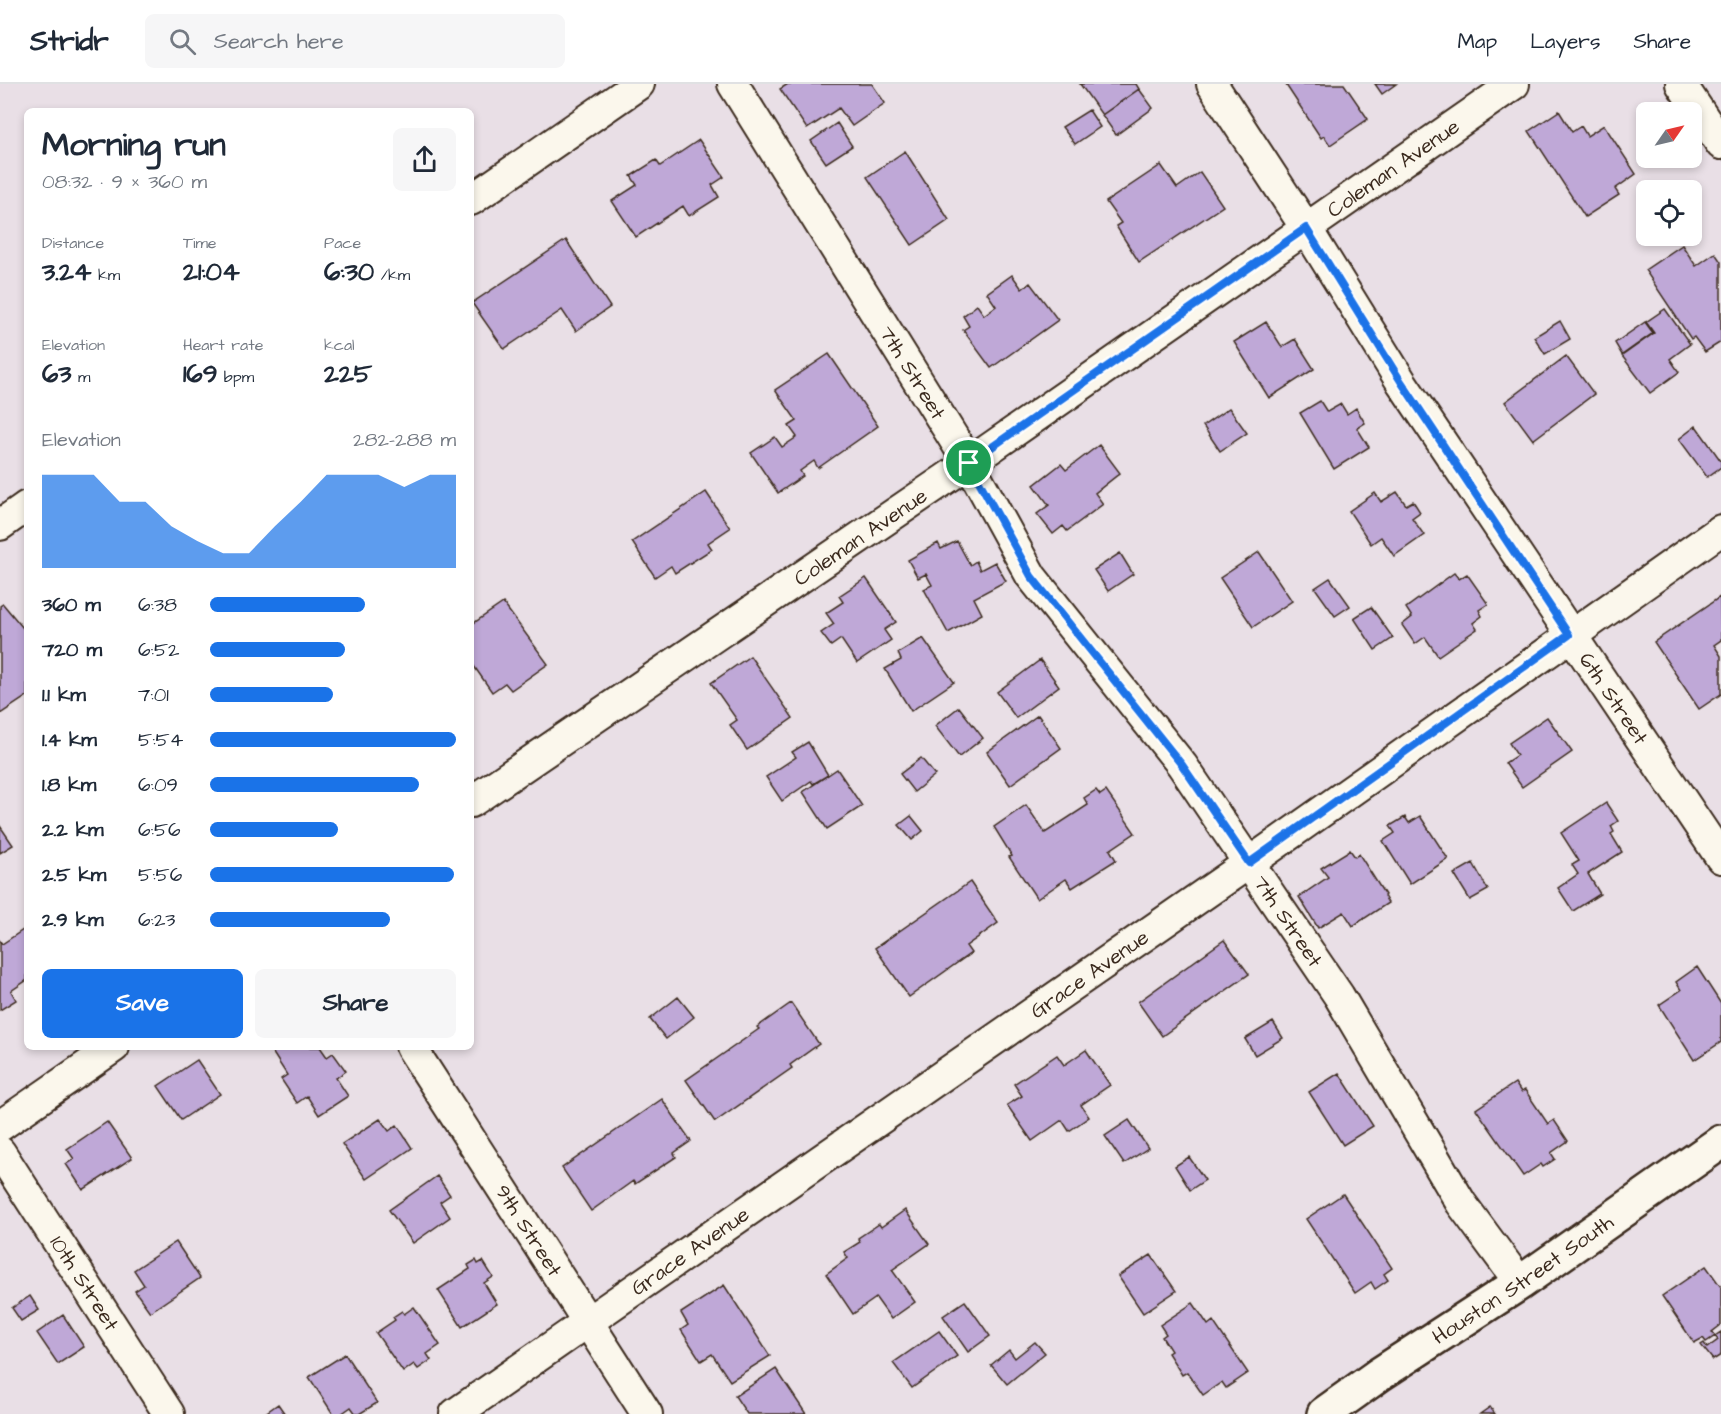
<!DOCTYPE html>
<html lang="en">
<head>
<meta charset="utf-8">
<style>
  body { margin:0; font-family:"Architects Daughter",sans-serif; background:#f6f6f7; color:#1f2937; height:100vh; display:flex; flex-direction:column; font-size:22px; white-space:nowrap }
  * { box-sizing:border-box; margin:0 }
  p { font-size:20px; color:#747a83 }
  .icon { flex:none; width:33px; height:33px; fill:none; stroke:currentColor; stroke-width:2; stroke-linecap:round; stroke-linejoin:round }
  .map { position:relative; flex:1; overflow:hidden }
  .side { position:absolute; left:24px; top:24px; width:450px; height:942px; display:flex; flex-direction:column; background:#fff; border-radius:9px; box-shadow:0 3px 9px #0003 }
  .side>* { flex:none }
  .needle { width:39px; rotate:56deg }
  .buttons { position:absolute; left:1636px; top:18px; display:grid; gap:12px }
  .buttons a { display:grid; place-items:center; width:66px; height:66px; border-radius:9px; background:#fff; box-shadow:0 3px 9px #0003; font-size:30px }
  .pin { position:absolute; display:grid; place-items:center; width:51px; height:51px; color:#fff; margin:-26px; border:3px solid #fff; border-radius:50%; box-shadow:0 2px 6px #0007 }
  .round { display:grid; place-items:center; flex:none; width:63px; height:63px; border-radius:9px; background:#f6f6f7 }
  .summary { display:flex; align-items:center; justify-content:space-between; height:102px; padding:0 18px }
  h1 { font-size:33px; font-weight:700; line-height:45px }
  .figures { display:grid; grid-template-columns:repeat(3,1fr); gap:9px; height:102px; padding:6px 18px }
  .figures div { display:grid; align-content:center }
  .figures b { font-size:26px; font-weight:700 }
  .figures small { font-size:16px; font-weight:400 }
  .figures p { font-size:16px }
  .chart { height:168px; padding:12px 18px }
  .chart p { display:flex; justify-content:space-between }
  .chart svg { width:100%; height:108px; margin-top:6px; fill:#1a73e8; opacity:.7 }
  .cta { display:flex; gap:12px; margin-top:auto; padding:12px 18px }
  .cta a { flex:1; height:69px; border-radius:9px; background:#1a73e8; color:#fff; font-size:24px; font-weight:700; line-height:69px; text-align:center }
  .cta a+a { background:#f6f6f7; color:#1f2937 }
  ul { padding:0 18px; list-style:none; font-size:20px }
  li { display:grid; grid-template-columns:96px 72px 1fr; align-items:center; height:45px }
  li i { height:15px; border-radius:8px; background:#1a73e8 }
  header { display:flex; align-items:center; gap:36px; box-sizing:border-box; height:84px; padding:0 30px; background:#fff; border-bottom:2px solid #e0e1e3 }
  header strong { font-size:28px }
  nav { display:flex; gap:33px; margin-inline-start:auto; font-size:21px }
  .search { width:420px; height:54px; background:#f6f6f7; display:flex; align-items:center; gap:15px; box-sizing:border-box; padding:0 21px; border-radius:9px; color:#747a83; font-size:22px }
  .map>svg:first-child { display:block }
  .building { fill:#bfa8d7; stroke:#3b2a1e; stroke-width:1.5 }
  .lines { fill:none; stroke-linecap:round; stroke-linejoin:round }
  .minor-casing { stroke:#3b2a1e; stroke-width:34 }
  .tertiary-casing { stroke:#3b2a1e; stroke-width:38 }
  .minor { stroke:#fbf7ec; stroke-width:30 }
  .tertiary { stroke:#fbf7ec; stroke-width:33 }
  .route-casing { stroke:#fff; stroke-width:12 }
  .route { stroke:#1a73e8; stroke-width:8 }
  .labels { text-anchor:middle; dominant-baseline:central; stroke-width:5; stroke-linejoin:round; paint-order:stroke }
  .street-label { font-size:21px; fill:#3b2a1e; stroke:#fbf7ec }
</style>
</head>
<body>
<header>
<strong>Stridr</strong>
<div class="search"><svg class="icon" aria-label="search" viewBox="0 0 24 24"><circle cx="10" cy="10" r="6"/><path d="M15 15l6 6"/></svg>Search here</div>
<nav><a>Map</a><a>Layers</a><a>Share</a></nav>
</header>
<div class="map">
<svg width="1721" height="1330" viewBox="0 0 1721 1330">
  <rect width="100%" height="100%" fill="#e9dfe6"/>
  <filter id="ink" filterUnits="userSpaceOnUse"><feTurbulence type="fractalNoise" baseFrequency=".0167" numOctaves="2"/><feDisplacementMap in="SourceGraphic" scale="12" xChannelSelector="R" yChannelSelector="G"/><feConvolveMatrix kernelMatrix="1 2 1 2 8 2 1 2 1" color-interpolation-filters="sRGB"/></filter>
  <g filter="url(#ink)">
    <path class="building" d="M788,0H872L885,19L852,42L839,24L807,45L780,5Z
      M1080,0H1136L1139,5L1102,31Z
      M1288,0H1344L1368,35L1330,61L1324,52L1321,54L1286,1Z
      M1375,0H1396L1382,10Z
      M1139,5L1153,24L1116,51L1102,31Z
      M1089,26L1100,43L1075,60L1062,43Z
      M1559,27L1572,48L1581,42L1587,52L1604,41L1636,90L1615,105L1619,111L1585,133L1529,47Z
      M837,39L852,62L826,79L811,57Z
      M699,56L724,93L712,101L719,113L689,132L683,122L636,153L612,117L637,101L631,92L656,76L660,82Z
      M905,67L949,136L912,161L867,93Z
      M1161,81L1177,104L1200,88L1223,122L1139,178L1116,142L1121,139L1106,118Z
      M566,156L610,223L576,247L562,226L504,265L472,219Z
      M1682,161L1696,182L1715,169L1721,178V258L1705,268L1694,253L1691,255L1645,186Z
      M1012,191L1022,205L1030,199L1058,236L991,284L963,246L969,242L963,232L977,221L984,231L996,222L987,209Z
      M1665,225L1690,260L1670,275L1679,288L1650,309L1622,272L1654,249L1646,238Z
      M1560,237L1570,255L1545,270L1534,253Z
      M1266,238L1282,263L1295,255L1314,285L1269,314L1234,258Z
      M1645,238L1653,249L1622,271L1615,259Z
      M829,270L878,342L818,384L814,377L800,387L803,392L778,409L751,369L775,353L782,363L797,353L789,342L797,337L775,306Z
      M1566,272L1594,310L1533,356L1505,318Z
      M1320,317L1327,328L1341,320L1347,330L1356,324L1365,339L1357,344L1369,363L1334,385L1300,329Z
      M1229,324L1247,349L1220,367L1203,342Z
      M1696,342L1721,377V383L1707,393L1679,355Z
      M1099,361L1120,389L1095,409L1103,420L1067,447L1063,442L1053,450L1037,430L1049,421L1034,401L1061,380L1066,386Z
      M706,408L730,444L708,459L712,465L675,489L671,482L655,493L632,458Z
      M1397,408L1406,421L1413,417L1420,428L1412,434L1424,451L1394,472L1381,453L1371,460L1349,427L1375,409L1381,418Z
      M957,457L970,481L976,477L980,486L995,478L1006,497L974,514L982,530L948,549L924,505L932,501L926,490L918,494L908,476L938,459L941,465Z
      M1259,468L1292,517L1253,543L1220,494Z
      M1120,469L1133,490L1108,507L1094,486Z
      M1454,489L1459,495L1467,490L1488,520L1479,526L1482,532L1473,539L1477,545L1438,572L1425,553L1415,560L1402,541L1412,533L1406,524Z
      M866,494L896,538L884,546L891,556L857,579L841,555L831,562L821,549L834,540L826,529L843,518L839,512Z
      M1330,494L1350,522L1335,532L1315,504Z
      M1720,513L1721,556L1714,561L1721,572V610L1699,625L1654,558Z
      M503,519L548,580L511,606L505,599L492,608L471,578V541Z
      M3,520L23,544L27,541V612L0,630V522Z
      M1371,523L1393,554L1375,566L1354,534Z
      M923,554L954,598L911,627L885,585L901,576L898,569Z
      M750,572L793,634L747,666L730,641L737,636L711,599Z
      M1040,576L1059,602L1016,634L997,608Z
      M959,623L983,654L959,673L935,642Z
      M1038,631L1061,664L1010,701L987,668Z
      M1547,633L1572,668L1522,703L1505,679L1517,671L1509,659Z
      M808,658L828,691L813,700L811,697L782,717L766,693L796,673L792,668Z
      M921,674L935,691L914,708L900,690Z
      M837,685L862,722L827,745L803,708Z
      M1096,706L1100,711L1106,707L1135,749L1110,766L1116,776L1072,804L1066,795L1037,815L1009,773L1012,772L994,743L1026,721L1045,749L1088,721L1084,714Z
      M1606,719L1618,737L1611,742L1614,748L1611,750L1622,768L1588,790L1600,810L1573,827L1558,804L1578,790L1572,781L1579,777L1561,749Z
      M911,732L923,747L912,756L899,741Z
      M1420,732L1448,775L1410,800L1383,757L1395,749L1390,742L1405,733L1409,739Z
      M0,742L13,761L0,769Z
      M1350,766L1355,773L1359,770L1385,811L1384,812L1388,819L1353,842L1344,828L1318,844L1299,813L1328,793L1321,784Z
      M1473,779L1488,806L1470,816L1454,790Z
      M970,798L998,839L966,862L971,869L909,913L875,864Z
      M23,846L27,851V896L11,907L16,916L0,926V857L2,860Z
      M1224,856L1249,890L1162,952L1138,918Z
      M1697,883L1721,920V958L1694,976L1659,921L1681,906L1676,898Z
      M678,913L694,933L666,955L650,935Z
      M791,919L819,960L790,981L792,984L715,1038L686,996L759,945L757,943Z
      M1273,938L1283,954L1255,971L1245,955Z
      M269,963H320L327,973L333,969L346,987L336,994L348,1012L319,1031L307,1012L297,1019L281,995L287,991Z
      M1086,966L1110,1001L1081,1021L1089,1033L1069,1047L1062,1036L1032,1057L1007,1021L1022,1012L1014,1000L1057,971L1064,981Z
      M197,976L220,1010L181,1036L158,1002Z
      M1339,989L1373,1042L1343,1061L1309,1008Z
      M1515,999L1521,1008L1525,1006L1548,1040L1554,1036L1568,1057L1551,1069L1555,1075L1543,1083L1541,1080L1523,1092L1476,1025Z
      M662,1015L691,1057L674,1069L676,1073L635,1100L633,1097L591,1127L562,1084Z
      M380,1035L389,1047L397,1041L412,1064L366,1095L342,1060Z
      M1129,1036L1148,1064L1124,1080L1105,1052Z
      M107,1038L132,1074L83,1106L66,1080L74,1075L67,1065Z
      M1189,1073L1205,1096L1190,1106L1175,1082Z
      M437,1092L450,1111L440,1118L450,1133L413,1159L389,1126Z
      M1343,1110L1392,1184L1384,1190L1388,1196L1375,1205L1371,1198L1355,1209L1306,1135Z
      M905,1126L929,1160L892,1186L915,1218L891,1235L876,1214L853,1230L826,1190L848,1174L844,1168L860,1158L858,1154L879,1140L881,1143Z
      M176,1158L200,1194L150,1228L135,1207L144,1201L134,1186Z
      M1151,1171L1176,1207L1143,1229L1118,1192Z
      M476,1176L478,1180L483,1177L493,1193L484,1199L497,1220L462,1243L438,1206L470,1185L468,1181Z
      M1706,1182L1721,1203V1241L1712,1248L1715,1252L1706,1258L1703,1254L1694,1259L1662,1212Z
      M724,1201L770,1272L730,1297L712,1270L701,1277L681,1246L688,1241L681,1229Z
      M30,1212L39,1226L21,1237L12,1224Z
      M965,1217L990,1252L968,1268L943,1232Z
      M1193,1219L1208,1241L1213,1237L1248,1289L1226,1304L1222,1298L1203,1311L1187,1288L1182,1291L1168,1269L1171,1267L1162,1253L1166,1250L1160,1241Z
      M414,1223L440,1261L427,1270L431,1276L418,1285L414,1280L403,1288L376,1249L395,1236L393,1233L402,1227L404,1230Z
      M63,1231L84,1263L58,1280L37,1249Z
      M939,1247L957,1272L912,1304L893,1279Z
      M1721,1248V1271L1713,1276L1701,1261L1704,1259L1707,1264L1718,1256L1715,1252Z
      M1035,1258L1045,1269L1007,1300L991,1281L1009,1266L1015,1274Z
      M345,1270L377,1319L359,1330H356L351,1323L341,1330H333L309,1293Z
      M776,1285L806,1330H747L735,1312Z
      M278,1320L285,1330H264Z
      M1490,1323L1495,1330H1480Z"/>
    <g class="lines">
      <g class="minor-casing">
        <g id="minor">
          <path id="s1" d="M733,0L969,379L1031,492L1182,681L1339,912L1461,1119L1520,1199"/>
          <path id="s2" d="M1212,0L1306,144L1402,299L1721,774"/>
          <path d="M1681,0L1721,60"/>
          <path d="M471,116L639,0"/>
          <path d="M0,441L27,422"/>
          <path id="s3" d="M471,718L969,379L1514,0"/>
          <path id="s4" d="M411,963L647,1330"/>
          <path d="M0,1042L114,963"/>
          <path id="s5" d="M0,1068L169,1330"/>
          <path id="s6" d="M455,1330L1249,779L1721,446"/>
        </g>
      </g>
      <g class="tertiary-casing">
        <g id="tertiary">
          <path id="s7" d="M1324,1330L1380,1290L1520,1199L1721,1058"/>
        </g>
      </g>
      <use href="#minor" class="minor"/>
      <use href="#tertiary" class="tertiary"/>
    </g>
  </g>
  <g class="lines" filter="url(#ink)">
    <g class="route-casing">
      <path id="route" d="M1306,144L1402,299L1569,551L1249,779L1182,681L1031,492L969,379Z"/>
    </g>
    <use href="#route" class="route"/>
  </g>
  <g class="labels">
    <g class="street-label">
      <text stroke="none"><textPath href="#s3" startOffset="1119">Coleman Avenue</textPath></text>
      <text stroke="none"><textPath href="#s1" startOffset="340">7th Street</textPath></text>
      <text stroke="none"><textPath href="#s3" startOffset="471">Coleman Avenue</textPath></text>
      <text stroke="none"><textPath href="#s2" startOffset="734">6th Street</textPath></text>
      <text stroke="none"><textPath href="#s1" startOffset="1006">7th Street</textPath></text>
      <text stroke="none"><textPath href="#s6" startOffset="772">Grace Avenue</textPath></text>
      <text stroke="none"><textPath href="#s4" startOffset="218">9th Street</textPath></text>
      <text stroke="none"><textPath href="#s6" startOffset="286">Grace Avenue</textPath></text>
      <text stroke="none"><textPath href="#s7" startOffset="240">Houston Street South</textPath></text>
      <text stroke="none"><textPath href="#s5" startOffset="156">10th Street</textPath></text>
    </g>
  </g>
</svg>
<div class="buttons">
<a><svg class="needle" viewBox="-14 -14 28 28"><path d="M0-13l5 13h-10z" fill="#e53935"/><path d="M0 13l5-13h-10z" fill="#747a83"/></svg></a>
<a><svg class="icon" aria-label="locate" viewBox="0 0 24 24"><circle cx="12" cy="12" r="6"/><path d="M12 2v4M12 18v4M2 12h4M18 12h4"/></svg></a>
</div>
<div class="pin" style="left:969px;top:379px;background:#1e9e55"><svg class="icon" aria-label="arrive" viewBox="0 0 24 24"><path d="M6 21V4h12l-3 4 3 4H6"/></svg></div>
<section class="side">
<div class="summary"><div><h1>Morning run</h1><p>08:32 · 9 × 360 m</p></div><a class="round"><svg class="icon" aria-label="share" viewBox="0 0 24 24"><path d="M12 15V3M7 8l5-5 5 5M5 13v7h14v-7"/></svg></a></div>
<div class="figures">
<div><p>Distance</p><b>3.24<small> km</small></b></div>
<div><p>Time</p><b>21:04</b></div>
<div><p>Pace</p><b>6:30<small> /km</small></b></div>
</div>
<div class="figures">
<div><p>Elevation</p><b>63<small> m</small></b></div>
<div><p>Heart rate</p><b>169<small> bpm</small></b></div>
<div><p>kcal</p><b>225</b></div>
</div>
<div class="chart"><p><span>Elevation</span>282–288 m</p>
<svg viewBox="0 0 160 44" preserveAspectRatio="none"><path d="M0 44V6L10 6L20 6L30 17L40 17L50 27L60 33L70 38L80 38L90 27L100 17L110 6L120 6L130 6L140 11L150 6L160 6V44z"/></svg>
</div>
<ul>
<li><b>360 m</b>6:38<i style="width:63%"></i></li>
<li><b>720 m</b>6:52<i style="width:55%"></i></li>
<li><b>1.1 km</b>7:01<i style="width:50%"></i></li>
<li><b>1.4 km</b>5:54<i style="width:100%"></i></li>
<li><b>1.8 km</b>6:09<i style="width:85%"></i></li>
<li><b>2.2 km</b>6:56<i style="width:52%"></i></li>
<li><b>2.5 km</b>5:56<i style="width:99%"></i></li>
<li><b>2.9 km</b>6:23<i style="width:73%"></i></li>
</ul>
<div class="cta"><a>Save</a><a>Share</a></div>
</section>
</div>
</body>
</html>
